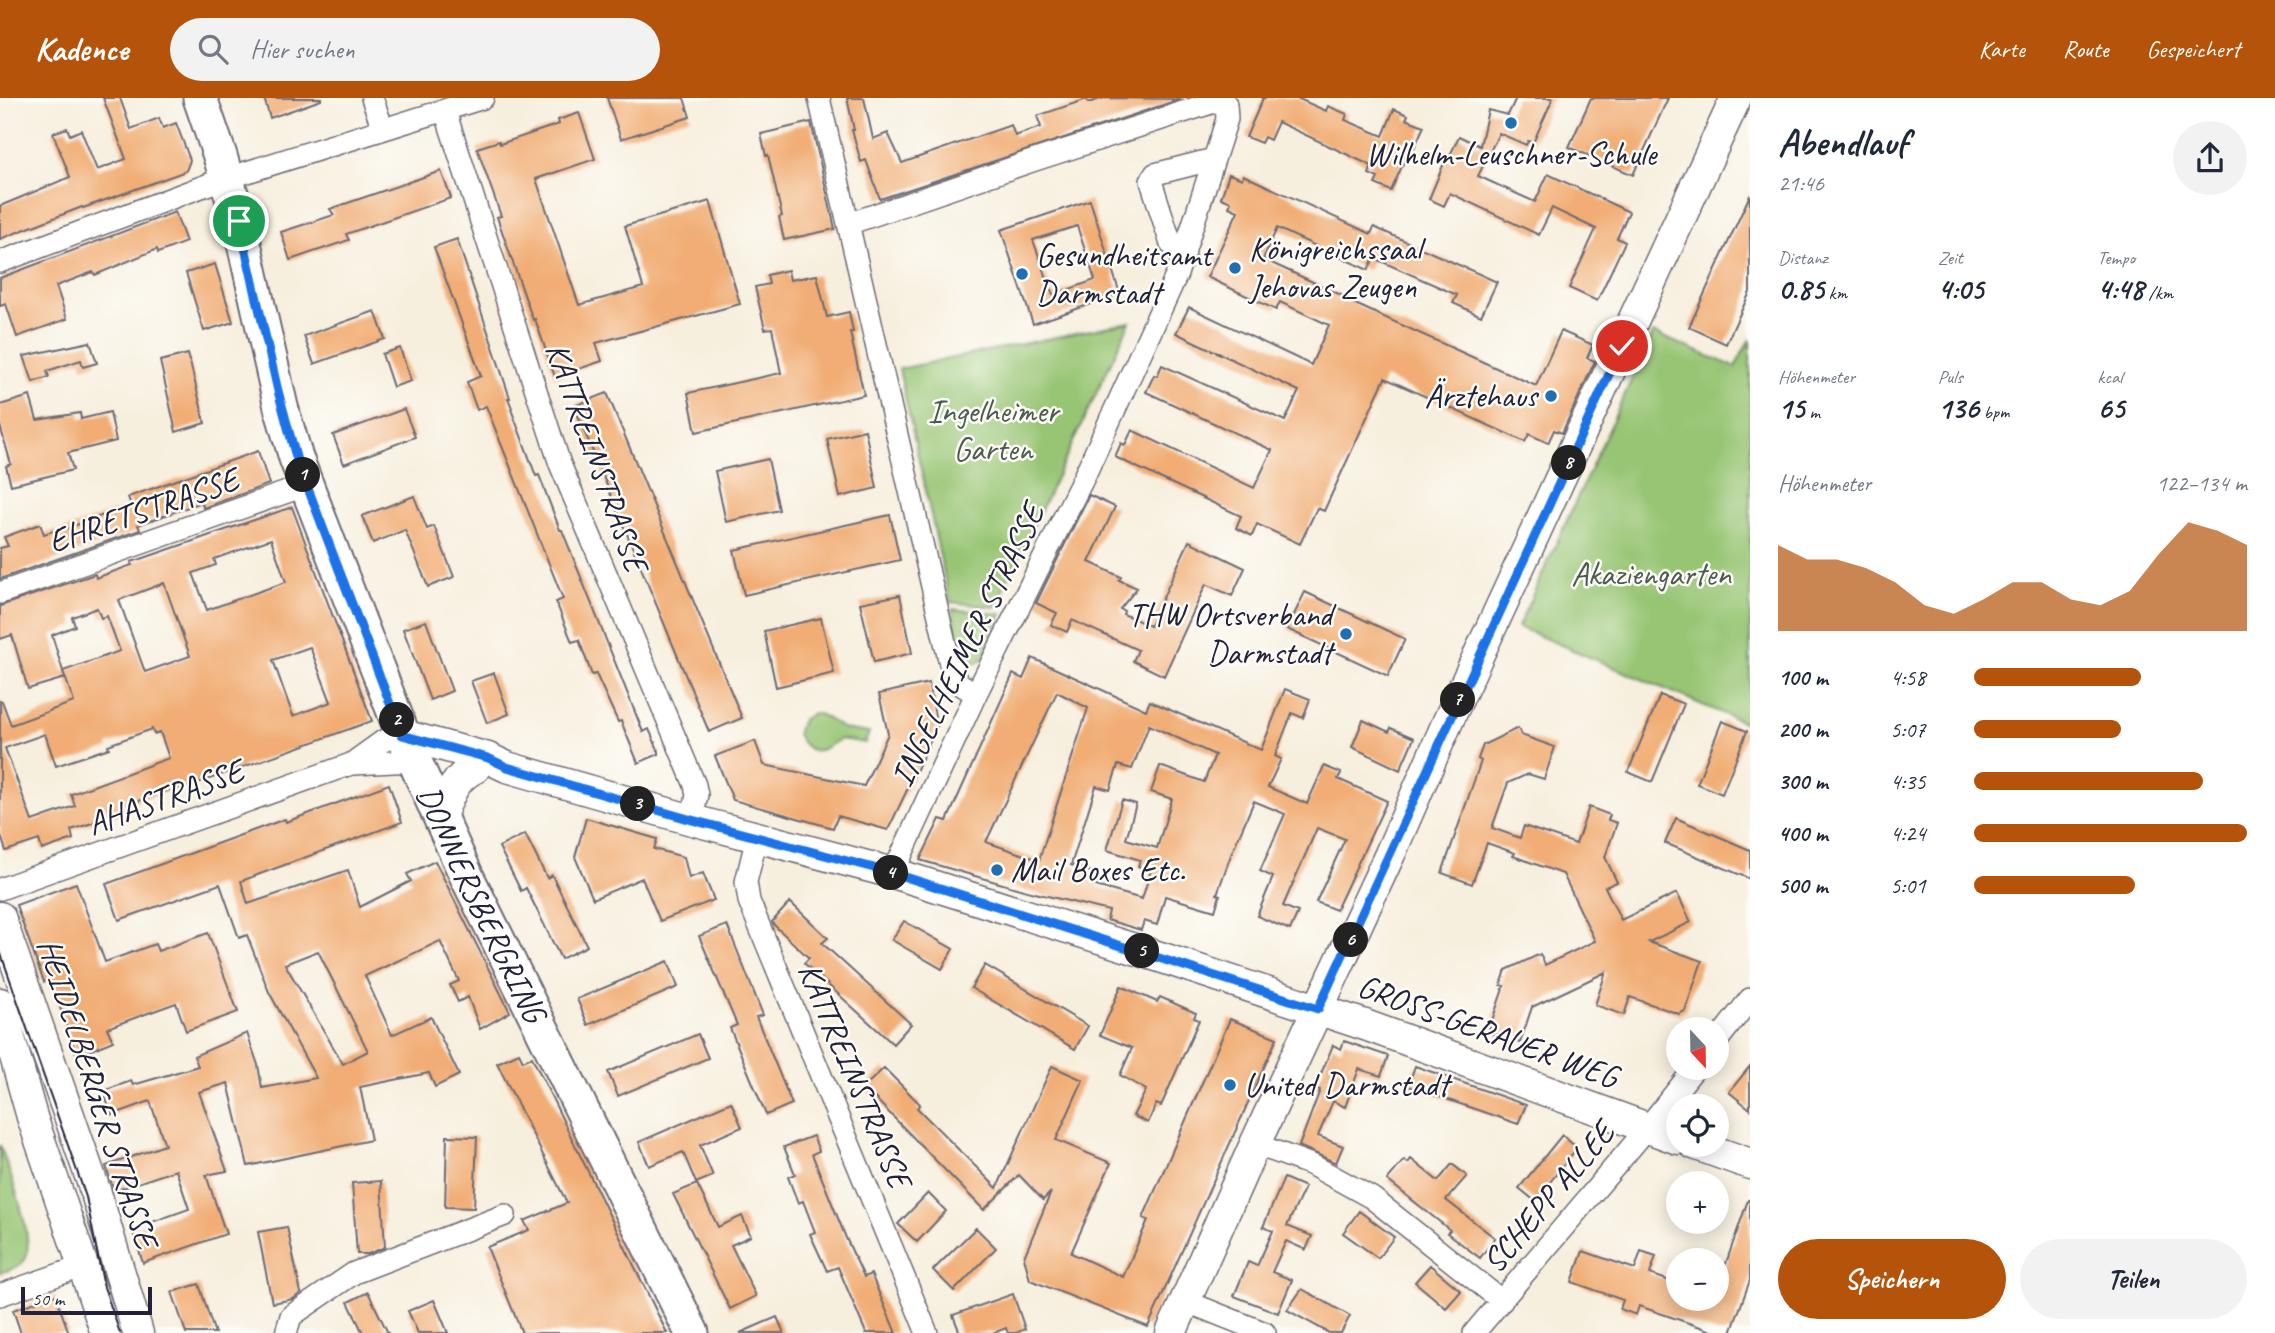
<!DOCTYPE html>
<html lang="de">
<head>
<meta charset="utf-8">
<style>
  body { margin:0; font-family:Caveat,sans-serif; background:#f2f2f3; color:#1f2937; height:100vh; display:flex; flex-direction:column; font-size:26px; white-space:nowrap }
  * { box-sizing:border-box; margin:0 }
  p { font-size:23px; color:#747a83 }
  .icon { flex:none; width:38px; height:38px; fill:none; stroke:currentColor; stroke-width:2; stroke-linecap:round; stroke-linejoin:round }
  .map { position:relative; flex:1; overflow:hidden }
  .drawer { display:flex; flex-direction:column; background:#fff; width:525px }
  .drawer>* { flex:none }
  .needle { width:46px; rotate:158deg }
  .controls { position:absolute; left:1666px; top:919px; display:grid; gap:14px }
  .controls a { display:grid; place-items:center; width:63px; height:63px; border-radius:50%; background:#fff; box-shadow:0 4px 18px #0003; font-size:35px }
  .scale { position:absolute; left:21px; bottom:18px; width:131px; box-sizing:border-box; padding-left:7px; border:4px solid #22223b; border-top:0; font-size:19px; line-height:24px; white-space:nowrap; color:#22223b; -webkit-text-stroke:5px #fdfcf7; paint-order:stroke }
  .pin { position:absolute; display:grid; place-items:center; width:60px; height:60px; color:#fff; margin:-30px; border:4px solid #fff; border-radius:50%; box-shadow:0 2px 7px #0007 }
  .km { position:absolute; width:35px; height:35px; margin:-18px; border-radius:50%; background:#222; color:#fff; font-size:19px; line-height:35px; text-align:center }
  .round { display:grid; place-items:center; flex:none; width:74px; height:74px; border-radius:37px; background:#f2f2f3 }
  .head { display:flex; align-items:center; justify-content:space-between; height:119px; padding:0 28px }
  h1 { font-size:38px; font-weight:700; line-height:52px }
  .figures { display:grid; grid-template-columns:repeat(3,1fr); gap:10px; height:119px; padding:7px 28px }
  .figures div { display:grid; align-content:center }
  .figures b { font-size:30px; font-weight:700 }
  .figures small { font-size:19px; font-weight:400 }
  .figures p { font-size:19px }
  .chart { height:196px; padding:14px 28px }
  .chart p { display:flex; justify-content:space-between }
  .chart svg { width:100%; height:126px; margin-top:7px; fill:#b45309; opacity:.7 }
  .primary-button { display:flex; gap:14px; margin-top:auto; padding:14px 28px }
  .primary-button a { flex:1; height:80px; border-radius:42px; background:#b45309; color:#fff; font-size:28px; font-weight:700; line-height:80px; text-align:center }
  .primary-button a+a { background:#f2f2f3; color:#1f2937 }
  ul { padding:0 28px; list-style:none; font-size:23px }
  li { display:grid; grid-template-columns:112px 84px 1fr; align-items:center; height:52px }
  li i { height:18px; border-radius:9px; background:#b45309 }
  header { display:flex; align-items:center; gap:42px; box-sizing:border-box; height:98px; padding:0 35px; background:#b45309; color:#fff }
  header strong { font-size:33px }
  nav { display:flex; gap:38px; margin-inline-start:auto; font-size:24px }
  .search { width:490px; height:63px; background:#f2f2f3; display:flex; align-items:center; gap:18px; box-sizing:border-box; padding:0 24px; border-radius:38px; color:#747a83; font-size:26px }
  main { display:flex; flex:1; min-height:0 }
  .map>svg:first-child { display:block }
  .green { fill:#97c573; stroke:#5c7457; stroke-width:2 }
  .building { fill:#f1ad74; fill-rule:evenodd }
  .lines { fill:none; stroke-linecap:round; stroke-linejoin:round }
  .street-casing { stroke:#6d6a74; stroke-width:24 }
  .secondary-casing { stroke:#6d6a74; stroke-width:33 }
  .primary-casing { stroke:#6d6a74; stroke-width:37 }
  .street { stroke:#fff; stroke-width:21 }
  .secondary { stroke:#fff; stroke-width:30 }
  .primary { stroke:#fff; stroke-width:33 }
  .tram { stroke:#22223b; stroke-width:2 }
  .route-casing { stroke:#fff; stroke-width:14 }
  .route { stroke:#1a73e8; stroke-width:9 }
  .poi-dot { fill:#1f6fb2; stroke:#fdfcf7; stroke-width:2.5 }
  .labels { text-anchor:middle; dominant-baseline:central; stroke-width:5; stroke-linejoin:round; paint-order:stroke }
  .poi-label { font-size:33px; fill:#22223b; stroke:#fdfcf7; text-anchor:start }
  .park-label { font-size:33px; fill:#4b5b4f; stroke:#fdfcf7 }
  .street-label { font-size:33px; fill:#22223b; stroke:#fdfcf7 }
</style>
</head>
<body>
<header>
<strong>Kadence</strong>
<div class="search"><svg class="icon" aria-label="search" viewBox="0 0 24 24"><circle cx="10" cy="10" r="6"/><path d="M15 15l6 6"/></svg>Hier suchen</div>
<nav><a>Karte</a><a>Route</a><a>Gespeichert</a></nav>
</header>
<main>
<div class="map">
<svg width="1750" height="1235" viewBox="0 0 1750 1235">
  <rect width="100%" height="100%" fill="#fdfcf7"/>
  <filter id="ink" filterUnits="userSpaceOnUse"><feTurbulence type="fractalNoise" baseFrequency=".0143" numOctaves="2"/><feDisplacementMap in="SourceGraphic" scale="14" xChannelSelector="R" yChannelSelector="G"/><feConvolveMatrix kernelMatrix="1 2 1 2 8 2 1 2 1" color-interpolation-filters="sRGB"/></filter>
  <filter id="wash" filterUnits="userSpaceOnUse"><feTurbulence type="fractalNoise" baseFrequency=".00686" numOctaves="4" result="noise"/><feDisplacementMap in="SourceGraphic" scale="28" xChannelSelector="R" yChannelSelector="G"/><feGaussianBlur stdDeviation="1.57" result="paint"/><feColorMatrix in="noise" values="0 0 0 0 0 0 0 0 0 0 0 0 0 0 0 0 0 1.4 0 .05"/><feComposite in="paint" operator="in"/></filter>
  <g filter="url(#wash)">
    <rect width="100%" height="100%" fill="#f7efde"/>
    <path class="green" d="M1130,224L995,509L950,504L899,271Z
      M1653,235L1735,269L1750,241V627L1518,529Z
      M952,511L1002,516L985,558L979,564L968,565L962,560Z
      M813,615L821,617L844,631L869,635L865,645L840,641C820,654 810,660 797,636L802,622Z
      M0,1047C7,1068 38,1145 24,1163C19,1170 8,1172 0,1175Z"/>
    <g id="blocks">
      <path class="building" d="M103,0H120L131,31L159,20L163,30L176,25L190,62L186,73L83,110L82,109L0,141V108L70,79L53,35L67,30L70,37L81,32L97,72L126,61Z
        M264,0H321V2L270,20Z
        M607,0H684L690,19L621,41Z
        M847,0H864L873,41L888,35L902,65L1011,27L1015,38L1041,29L1037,18L1087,1L1088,5L1104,0L1181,1L880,101L866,62L861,64L852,32H854Z
        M1263,0H1297L1326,13L1328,8L1347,16L1345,22L1383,38L1394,11L1408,17L1406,21L1424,28L1410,59L1407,57L1391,93L1375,86L1378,80L1369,76L1372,68L1278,24L1270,42L1264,39L1261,45L1246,39Z
        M1516,0H1553L1533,45L1528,43L1526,47L1499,35L1478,78L1535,104L1548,76L1629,114L1617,140L1625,144L1597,203L1569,190L1596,131L1552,110L1539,137L1450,95L1444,108L1429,101L1444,65L1446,66L1459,38L1480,48L1488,12L1508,17Z
        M1591,0H1668L1633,77L1569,49Z
        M579,15L595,61L536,81L579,207L643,189L625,128L710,103L740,206L596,245L602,263L555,279L535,221L533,222L497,119L501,118L477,50L499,43L500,46L559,26L558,22Z
        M811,24L835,131L784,142L779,119L782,118L768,57L766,58L761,36Z
        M441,73L451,100L346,136L349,142L290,162L281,134L334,117L330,111Z
        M1229,76L1242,81L1243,77L1371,136L1374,129L1497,184L1481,218L1453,205L1457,197L1374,160L1368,172L1277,130L1263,161L1354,203L1353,205L1536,288L1561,233L1593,247L1587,260L1595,263L1562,335L1554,332L1548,345L1529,336L1525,344L1385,280L1324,413L1317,410L1300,446L1257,426L1252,438L1236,430L1241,418L1115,359L1121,345L1125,347L1132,332L1254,390L1272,352L1146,294L1154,277L1157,278L1162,267L1285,323L1299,293L1176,235L1189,209L1311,267L1329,227L1280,204L1276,212L1207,179L1238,113L1229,109L1231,104L1221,100Z
        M1750,97V194L1726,246L1689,229Z
        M1090,102L1120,196L1033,226L1001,132ZM1077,128L1095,182L1053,197L1033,142Z
        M175,114L186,144L158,155L157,151L95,177L93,174L56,188L67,221L17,239L6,206L0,208V180Z
        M457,141L510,300H508L512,310L511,311L536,378L539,377L560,432H562L643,634L649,631L659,654V656L638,665L621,623L618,624L596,576L592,577L579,542L572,544L556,504L563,501L486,308L477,312L467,284L481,278L434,149Z
        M215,166L233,224L204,233L186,175Z
        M788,172L790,182L817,177L827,219L849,214L853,234H850L864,297L696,334L688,295L781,275L772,230L765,231L755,189L769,186L767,177Z
        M375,213L385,241L314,266L304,238Z
        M90,244L97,265L83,269L81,262L47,273L49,279L33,284L24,258Z
        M400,250L411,283L393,289L382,256Z
        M188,256L205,325L176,334L160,263Z
        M607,295L742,620L709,634L574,308Z
        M30,298L37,322L80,315L81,321L110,314L116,343L68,355L73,372L11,387L6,368L11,366L0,328V307Z
        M404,311L415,339L344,366L333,337Z
        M865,332L877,390L840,399L827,341Z
        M258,353L269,386L203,410L202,404L138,427L140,432L0,481V450L8,448L4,439L40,426L44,436L56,432L57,434L131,407L128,399Z
        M768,361L779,412L726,424L715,373Z
        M1089,397L1115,409L1089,464L1121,479L1119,482L1137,490L1120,511L1124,513L1123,516L1150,528L1189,443L1245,470L1232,498L1206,486L1164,578L1133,563L1138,552L1072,522L1067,534L1051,527L1057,515L1036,505Z
        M414,398L427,431L434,428L454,479L428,489L405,432L373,445L362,418Z
        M292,409L372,623L173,694L172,691L135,704L137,710L71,732L73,741L42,752L39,742L6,753L0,735V603H2L11,627L74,604L63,573L120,553L107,518L101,520L97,510L72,519L75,528L52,537L65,580L28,591L12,537L0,541V508L95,476L96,480L132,467L131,464L141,461ZM271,441L286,484L207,512L193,475L216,467L214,461ZM164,485L190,558L145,574L119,502ZM310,549L331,604L293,618L273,562ZM152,631L154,636L160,634L169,660L71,696L75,708L32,723L5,650L45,636L56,668L109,650L108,647Z
        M890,417L900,462L744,497L734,452Z
        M1305,494L1405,541L1388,578L1287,531Z
        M900,497L912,555L874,564L860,505Z
        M821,520L834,575L776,589L764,533Z
        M426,523L452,593L430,602L403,531Z
        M1032,560L1146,612L1150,603L1261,652L1285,591L1310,601L1303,620L1292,615L1275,658L1281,661L1268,689L1307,706L1324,668L1341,675L1338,681L1387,703L1336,812L1316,804L1345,741L1317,730L1283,808L1298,814L1290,832L1257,818L1273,779L1260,773L1285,716L1254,703L1232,754L1217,796L1220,797L1215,813L1165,798L1157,827L1144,823L1141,832L1107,822L1109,813L1027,793L920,762L940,721L947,723L1013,576L1023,581ZM1057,594L1088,610L1039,762L986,744ZM1149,627L1215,657L1204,684L1160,668L1151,694L1172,701L1157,750L1126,741L1136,706L1122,702L1107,752L1140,762L1138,768L1151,772L1142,801L1096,788L1100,777L1071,767L1096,688L1110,692L1118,667L1132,671Z
        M494,575L509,616L487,625L471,583Z
        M929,585L937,629L888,732L838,718L833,730L733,702L715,658L755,643L764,667L864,688L888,636L879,596Z
        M1660,597L1684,606L1652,684L1628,674Z
        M1363,622L1389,634L1391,630L1414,640L1400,672L1352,649Z
        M1722,623L1747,633L1722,696L1697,686Z
        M1518,630L1521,637L1555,649L1544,681L1528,676L1508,685L1492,730L1520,740L1524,728L1576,746L1589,709L1610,717L1608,722L1617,725L1605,759L1617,784L1605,789L1621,822L1677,795L1691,824L1649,844L1702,863L1685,913L1679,916L1630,899L1624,917L1595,907L1606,874L1532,909L1520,945L1488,934L1504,888L1501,887L1506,872L1540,856L1545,867L1595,843L1563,776L1513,758L1515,755L1487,745L1472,786L1442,775L1481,663L1478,661L1483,647Z
        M389,686L402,724L241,783L248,806L348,772L360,809L411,783L407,776L435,763L510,914L480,931L468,899L458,904L450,887L459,883L440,843L365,878L392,937L431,919L459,977L435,989L429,975L360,989L371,1042L248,1068L228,985L199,994L227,1073L206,1077L226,1136L143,1165L132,1131L189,1111L176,1072L114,1093L106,1068L165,1047L150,1003L112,1017L103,993L131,983L133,987L198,968L194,958L247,935L258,967L262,990L316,980L269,894L247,837L239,840L220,786L119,822L106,786L285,721L286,724ZM318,853L368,953L343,966L285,866Z
        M586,720L657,741L654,751L684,759L689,780L703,775L714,802L660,823L642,780L593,801L575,759Z
        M1676,720L1750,752V781L1665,745Z
        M525,736L547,780L552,777L587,848L561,861L526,790L521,793L499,749Z
        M76,785L105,864L155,846L158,853L208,835L238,914L186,933L176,905L107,930L113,943L77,958L50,881L44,884L16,807Z
        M790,804L828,840L822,845L911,926L893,946L804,865L809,860L773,826L772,824Z
        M904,823L953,851L942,871L892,842Z
        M727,827L763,917L756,919L792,1006L766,1017L730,930L737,927L699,838Z
        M668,863L678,889L588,927L577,901Z
        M985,867L1088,928L1075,951L971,890Z
        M1121,888L1157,904L1160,899L1196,915L1194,920L1199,922L1161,1008L1156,1006L1148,1025L1133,1018L1146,992L1120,977L1132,950L1100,937Z
        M1230,921L1277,940L1148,1229L1030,1182L1024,1159L1051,1094L1043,1102L1019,1077L984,1112L864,989L884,970L920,1006L917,1010L997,1090L1052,968L1083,982L1056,1042L1111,1065L1071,1155L1123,1179L1148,1122L1143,1120Z
        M698,936L708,960L618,998L608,974Z
        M1344,943L1388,958L1381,978L1359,971L1345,1009L1333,1003L1318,1038L1343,1048L1336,1065L1299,1048L1320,992L1315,990L1333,947L1341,951Z
        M519,955L523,963L532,959L667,1235H522L487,1149L529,1132L524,1123L567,1105L497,965Z
        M1415,968L1526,1007L1518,1026L1408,988Z
        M1750,968V1011L1729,994Z
        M731,1004L742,1029L700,1047L713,1078L696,1085L683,1054L649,1068L639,1044Z
        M1562,1037L1577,1050L1535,1103L1519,1090Z
        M447,1038L477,1039L474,1110L445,1109Z
        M813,1038L819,1053L812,1056L846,1140L864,1179L871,1176L896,1235H866L838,1169L827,1173L810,1136L815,1134L803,1103L798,1105L788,1079L795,1076L784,1049Z
        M1411,1061L1438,1083L1452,1066L1467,1078L1446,1102L1495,1140L1480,1160L1447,1135L1450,1132L1387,1082L1404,1062L1408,1065Z
        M1284,1080L1305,1089L1287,1128L1312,1138L1306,1152L1286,1143L1272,1174L1292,1182L1278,1215L1234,1198L1248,1164L1257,1168L1273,1133L1263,1129Z
        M381,1083L385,1149L368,1156H357L352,1085Z
        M697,1086L718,1129L742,1118L751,1138L731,1147L756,1198L730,1211L673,1096Z
        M928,1095L946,1113L917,1144L898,1126Z
        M1748,1102H1750V1182L1731,1235H1718L1639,1208L1636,1217L1620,1211L1623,1202L1572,1184L1583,1153L1635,1171L1641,1153L1656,1158L1650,1176L1678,1186V1200H1717V1191Z
        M1359,1113L1394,1139L1378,1160L1343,1135Z
        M287,1129L301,1195L293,1201L272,1205L258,1134Z
        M976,1130L996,1150L954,1193L933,1172Z
        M1430,1167L1461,1193L1446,1210L1415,1184Z
        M199,1186L211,1224L215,1235H186L172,1194Z
        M1302,1191L1350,1218L1341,1235H1329L1287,1212Z
        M368,1194L388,1235H363L348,1204Z
        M1013,1196L1025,1231L1016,1235H1008L1006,1230L993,1235H960L953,1217Z
        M55,1197L69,1235H21L13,1212Z
        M434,1202L448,1235H418L408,1213Z
        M777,1219L784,1235H740Z"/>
    </g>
  </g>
  <g filter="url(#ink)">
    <use href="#blocks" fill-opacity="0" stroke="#6d6a74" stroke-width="2"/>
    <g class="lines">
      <g class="street-casing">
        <path id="street" d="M372,0L383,31
          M819,0L950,566L957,584L976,596
          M445,13L560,366L695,687L697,697L692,722
          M848,126L1032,63L1217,3L1226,6L1227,21L1177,176L1083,381L976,596L893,775
          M1185,154L1171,146L1151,83L1155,76L1214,61
          M0,164L212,85L483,0
          M0,495L307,387
          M353,666L414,663
          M757,739L746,784L749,803L927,1235
          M0,791L351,666L383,643L403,637
          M1717,943L1750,901
          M1255,1046L1312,1067L1372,1100L1502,1203
          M0,1197L83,1168
          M1185,1203L1265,1235
          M286,1235L291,1218L354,1175L505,1117
          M1474,1235L1639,1040L1695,970"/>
      </g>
      <g class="secondary-casing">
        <path id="secondary" d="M403,637L488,660L507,669L692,722L893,775L1163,860L1365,927L1678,1041
          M440,721C448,701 453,680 475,670
          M0,819L96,1095L138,1235
          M0,905L32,1019L106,1235
          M1694,1046L1750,1066
          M1171,1235L1255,1046L1390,756L1448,623L1736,0"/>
      </g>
      <g class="primary-casing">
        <g id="primary">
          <path id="s1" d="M200,0L220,58L239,123L281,309L296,360L403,637L467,779L692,1235"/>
        </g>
      </g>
      <use href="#street" class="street"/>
      <use href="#secondary" class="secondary"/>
      <use href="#primary" class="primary"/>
      <path class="tram" d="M0,853L86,1099L104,1189L120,1235"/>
    </g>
  </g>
  <g class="lines" filter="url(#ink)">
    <g class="route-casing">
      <path id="route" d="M239,123L278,293L296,359L402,637L488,660L507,669L692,722L893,775L1318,911L1622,248"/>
    </g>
    <use href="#route" class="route"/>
  </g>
  <g class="poi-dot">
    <circle cx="1511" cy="25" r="7"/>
    <circle cx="1235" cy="170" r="7"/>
    <circle cx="1022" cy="176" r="7"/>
    <circle cx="1551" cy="298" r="7"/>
    <circle cx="1346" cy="536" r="7"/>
    <circle cx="997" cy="772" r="7"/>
    <circle cx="1230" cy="987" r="7"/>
  </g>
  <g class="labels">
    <g class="poi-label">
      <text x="1511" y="56" text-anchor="middle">Wilhelm-Leuschner-Schule</text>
      <text x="1249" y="151">Königreichssaal<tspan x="1249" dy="38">Jehovas Zeugen</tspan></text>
      <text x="1036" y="157">Gesundheitsamt<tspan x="1036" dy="38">Darmstadt</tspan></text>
      <text x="1537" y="298" text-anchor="end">Ärztehaus</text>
      <text x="1332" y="517" text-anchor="end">THW Ortsverband<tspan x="1332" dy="38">Darmstadt</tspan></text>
      <text x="1011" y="772">Mail Boxes Etc.</text>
      <text x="1244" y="987">United Darmstadt</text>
    </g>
    <g class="park-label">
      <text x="993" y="313">Ingelheimer<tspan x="993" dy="38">Garten</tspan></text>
      <text x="1651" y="476">Akaziengarten</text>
    </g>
    <g class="street-label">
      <text transform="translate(597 359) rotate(70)">KATTREINSTRASSE</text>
      <text transform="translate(143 412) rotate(-19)">EHRETSTRASSE</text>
      <text transform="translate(967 547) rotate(-64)">INGELHEIMER STRASSE</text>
      <text transform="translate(165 699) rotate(-20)">AHASTRASSE</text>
      <text stroke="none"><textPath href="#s1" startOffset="856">DONNERSBERGRING</textPath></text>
      <text transform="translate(1488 933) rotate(20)">GROSS-GERAUER WEG</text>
      <text transform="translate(855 977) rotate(67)">KATTREINSTRASSE</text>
      <text transform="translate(98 995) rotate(72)">HEIDELBERGER STRASSE</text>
      <text transform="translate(1548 1099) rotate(-50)">SCHEPP ALLEE</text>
    </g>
  </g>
</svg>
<div class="controls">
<a><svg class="needle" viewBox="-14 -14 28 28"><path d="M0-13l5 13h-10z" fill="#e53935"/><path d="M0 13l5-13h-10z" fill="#747a83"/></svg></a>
<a><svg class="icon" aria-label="locate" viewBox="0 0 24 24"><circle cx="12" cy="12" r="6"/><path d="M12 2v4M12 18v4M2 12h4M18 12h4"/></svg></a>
<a>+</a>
<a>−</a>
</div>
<div class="scale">50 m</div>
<div class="pin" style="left:239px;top:123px;background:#1e9e55"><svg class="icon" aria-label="arrive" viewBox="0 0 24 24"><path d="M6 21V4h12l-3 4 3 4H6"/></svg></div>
<div class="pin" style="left:1622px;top:248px;background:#d93025"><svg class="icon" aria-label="check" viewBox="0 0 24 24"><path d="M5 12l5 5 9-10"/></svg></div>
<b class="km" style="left:303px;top:377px">1</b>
<b class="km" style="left:397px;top:622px">2</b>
<b class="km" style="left:638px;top:706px">3</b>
<b class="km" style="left:891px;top:775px">4</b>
<b class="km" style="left:1142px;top:853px">5</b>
<b class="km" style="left:1351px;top:842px">6</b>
<b class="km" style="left:1458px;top:602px">7</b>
<b class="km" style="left:1569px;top:365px">8</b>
</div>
<section class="drawer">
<div class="head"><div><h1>Abendlauf</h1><p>21:46</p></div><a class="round"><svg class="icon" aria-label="share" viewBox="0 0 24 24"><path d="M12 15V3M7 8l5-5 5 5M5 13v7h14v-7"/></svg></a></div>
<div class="figures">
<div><p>Distanz</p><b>0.85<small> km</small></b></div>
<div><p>Zeit</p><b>4:05</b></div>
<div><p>Tempo</p><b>4:48<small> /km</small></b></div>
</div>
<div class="figures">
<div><p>Höhenmeter</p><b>15<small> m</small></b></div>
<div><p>Puls</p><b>136<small> bpm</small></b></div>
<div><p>kcal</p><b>65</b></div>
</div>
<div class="chart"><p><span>Höhenmeter</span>122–134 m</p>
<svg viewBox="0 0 160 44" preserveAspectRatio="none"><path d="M0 44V14L10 19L20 19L30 22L40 27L50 35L60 38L70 33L80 27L90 27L100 33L110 35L120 30L130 17L140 6L150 9L160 14V44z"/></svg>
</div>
<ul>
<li><b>100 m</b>4:58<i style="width:61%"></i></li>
<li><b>200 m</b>5:07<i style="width:54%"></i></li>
<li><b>300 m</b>4:35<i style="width:84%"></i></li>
<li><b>400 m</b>4:24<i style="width:100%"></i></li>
<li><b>500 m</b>5:01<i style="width:59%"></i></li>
</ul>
<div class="primary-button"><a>Speichern</a><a>Teilen</a></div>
</section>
</main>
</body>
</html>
